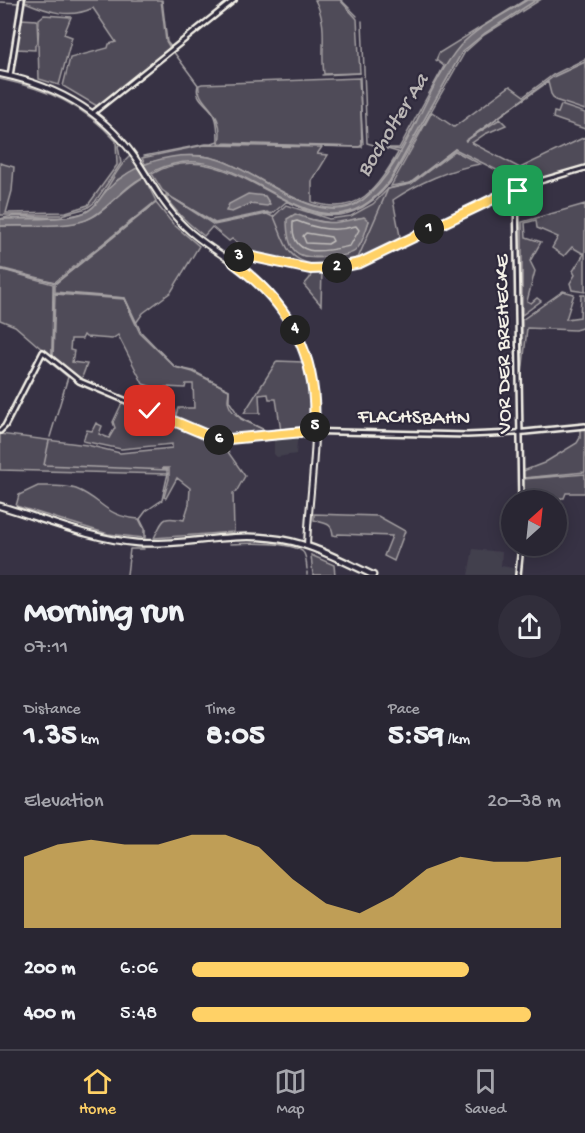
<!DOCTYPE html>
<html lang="en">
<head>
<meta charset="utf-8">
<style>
  body { margin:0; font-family:"Gochi Hand",sans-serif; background:#312e3b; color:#f1f3f6; height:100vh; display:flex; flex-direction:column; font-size:22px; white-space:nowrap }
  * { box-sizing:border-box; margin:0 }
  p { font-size:20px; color:#a5a5ac }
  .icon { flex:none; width:33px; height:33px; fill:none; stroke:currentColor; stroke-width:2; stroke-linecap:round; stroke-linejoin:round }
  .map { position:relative; height:575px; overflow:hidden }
  .side { display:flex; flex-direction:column; background:#292633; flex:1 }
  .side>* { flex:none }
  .needle { width:39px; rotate:27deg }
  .controls { position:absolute; left:501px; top:490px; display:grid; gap:12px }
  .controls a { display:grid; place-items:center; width:66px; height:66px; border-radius:50%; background:#292633; box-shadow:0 3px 15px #0003,0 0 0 2px #45434e; font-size:30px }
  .pin { position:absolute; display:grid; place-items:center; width:51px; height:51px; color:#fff; margin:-26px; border-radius:12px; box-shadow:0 3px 9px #0006 }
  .km { position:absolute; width:30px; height:30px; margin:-15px; border-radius:50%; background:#222; color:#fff; font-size:16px; line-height:30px; text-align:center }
  .round { display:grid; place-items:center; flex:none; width:63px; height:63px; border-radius:32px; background:#312e3b }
  .headline { display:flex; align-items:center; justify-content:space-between; height:102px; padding:0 24px }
  h1 { font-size:33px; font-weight:700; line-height:45px }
  .metrics { display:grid; grid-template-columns:repeat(3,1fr); gap:9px; height:102px; padding:6px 24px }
  .metrics div { display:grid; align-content:center }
  .metrics b { font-size:30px; font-weight:700 }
  .metrics small { font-size:16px; font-weight:400 }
  .metrics p { font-size:16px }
  .chart { height:168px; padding:12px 24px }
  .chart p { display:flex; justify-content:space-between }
  .chart svg { width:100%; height:108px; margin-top:6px; fill:#ffd166; opacity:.7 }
  ul { padding:0 24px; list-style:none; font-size:20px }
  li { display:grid; grid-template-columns:96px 72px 1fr; align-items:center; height:45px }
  li i { height:15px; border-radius:8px; background:#ffd166 }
  .tabs { display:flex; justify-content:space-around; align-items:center; height:84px; border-top:2px solid #45434e; background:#292633; font-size:16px; color:#a5a5ac }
  .tabs a { display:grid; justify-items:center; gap:3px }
  .tabs .on { color:#ffd166 }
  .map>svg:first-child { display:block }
  .built { fill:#433f4e }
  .green { fill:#504b59; stroke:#a29ea0; stroke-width:1.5; fill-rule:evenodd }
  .water { fill:#726e77; stroke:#a6a2a4; stroke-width:1.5 }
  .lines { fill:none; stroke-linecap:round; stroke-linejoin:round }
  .shore { stroke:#c0bdbb; stroke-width:1.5 }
  .stream { stroke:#a6a2a4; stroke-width:1.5 }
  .minor-casing { stroke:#f4f1e8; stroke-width:8 }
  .tertiary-casing { stroke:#f4f1e8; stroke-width:8 }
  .secondary-casing { stroke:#f4f1e8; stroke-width:9 }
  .minor { stroke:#2f2a3d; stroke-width:3 }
  .tertiary { stroke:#2f2a3d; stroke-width:4 }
  .secondary { stroke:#2f2a3d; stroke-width:4.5 }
  .route-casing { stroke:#fff; stroke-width:12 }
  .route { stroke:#ffd166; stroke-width:8 }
  .labels { text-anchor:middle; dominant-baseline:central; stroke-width:4.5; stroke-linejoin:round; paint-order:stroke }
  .street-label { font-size:21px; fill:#f4f1e8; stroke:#2f2a3d }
  .water-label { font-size:22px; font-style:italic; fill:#bab6b5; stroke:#2f2a3d }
</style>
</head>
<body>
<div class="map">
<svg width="585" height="575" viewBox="0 0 585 575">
  <rect width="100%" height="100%" fill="#373244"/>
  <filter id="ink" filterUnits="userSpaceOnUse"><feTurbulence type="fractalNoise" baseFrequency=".0167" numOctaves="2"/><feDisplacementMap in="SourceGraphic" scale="12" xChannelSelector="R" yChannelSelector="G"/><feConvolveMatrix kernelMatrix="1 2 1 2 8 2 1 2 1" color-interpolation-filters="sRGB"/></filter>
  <g filter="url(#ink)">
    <path class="built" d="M298,433L296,454L277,457L274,454V435Z
      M473,549L502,552L501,566L518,569L517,575H468Z"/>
    <path class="green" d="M25,0H161L166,41L170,48L97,106L63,86L70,58L108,48L109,44L116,42L93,8C70,19 49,12 25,2Z
      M315,0H340L357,19L360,73L324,74C320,48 329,27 315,0Z
      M525,0H527L480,30L459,48L400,150L386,148H399L444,66L436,60L439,53Z
      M536,0H540L484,35L465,52L390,183C368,210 342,223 307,211C300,208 294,203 286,202L272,214L267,212L215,223L174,199L214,225L267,214L273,217L286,205L329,219L351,216L373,204L388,189L411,184L455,151L480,164C450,169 418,183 393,200L401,241C373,255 345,270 312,268C289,267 264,257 242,251L239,254L235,247L240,244L232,239L229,241L212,227L204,236C189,224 175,212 165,196H170L162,190L152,174C240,122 314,279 389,182L462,52L484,33ZM359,218L369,221L360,245C341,254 307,268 292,247L308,219L337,224Z
      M44,15L71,17L64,34L72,37L59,85L39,79L38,44L35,45V50L17,49L21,19L37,20L38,43L39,19Z
      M585,59V110L555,100L551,94L548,82L465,141L500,119L506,125L485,134L472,143L520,168L585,137V166L522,183L455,149L410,183L391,186L432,112L454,127L510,86L524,96L553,75Z
      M0,76L54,91L95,115L122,142L118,146L121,163L95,202L87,208L61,215H0V163L14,167L12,191L6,213L66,212L88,205L117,165L116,141C84,105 47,89 0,79Z
      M359,78L363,144L359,147L219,143C226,109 196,105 199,85L202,84Z
      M561,105L585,113V129L553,118L554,112L558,113Z
      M204,145L322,147L317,154L328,155L312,181V202C359,217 377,188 398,153C392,168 382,183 370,194C322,238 259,167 209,157C188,153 166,158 145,164L142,158Z
      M130,156H132L139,167L117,180L94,207L84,213L66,217L0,219C27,210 72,228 95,205C108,191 115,169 130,156Z
      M144,177L156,201L55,282L0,268V226C27,225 74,229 96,215C113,204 125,187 144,177Z
      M156,203L173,224L199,246L171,292L143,313L136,323L125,298L55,292V284Z
      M585,204V292L572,290L570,283L575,275L573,271L584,254L572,247L564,256L552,248L558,237L537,228L536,220L525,223L526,237L541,242L530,261L535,271L527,301L531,303L537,298L541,301L522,315V222Z
      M0,269L53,284L52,358L15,326L0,320Z
      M312,270L322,271L321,305L304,285L310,278Z
      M563,291L574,294L566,319L580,317L581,295H585V327L575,330L527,328L522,375V320Z
      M55,294L124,299L140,333L175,367L193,372L229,390C229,394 228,397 228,400C229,419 256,423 268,433L220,438L175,419L178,408H194L193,384H186L185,388L165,387L164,391L143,384L118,335L112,339L86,337L84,335L82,339H71L70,350L74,351L72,362L87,364L81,380L53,359Z
      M277,361L303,362L310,396L309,429L281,431L276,399H269L268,394L259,395L260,413H244Z
      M123,401L210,438L212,443L221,442L245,476L236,492L233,493L234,532L154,538C164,518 162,516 184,520L189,504L190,488L177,478L166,498L164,497L169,479V468H162L167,469V474L0,470V434L87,445L120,453L172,448V444L121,449L83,441L87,430L92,431L96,423L102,426L99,434L109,438L115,428L113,422Z
      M580,429H585V472L523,478V471L544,463L577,443L580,438Z
      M585,474V493H566L564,498H560L562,514L560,526L557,527L556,501H523V479Z
      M38,486C50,486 65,485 76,489C102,499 105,517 139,519L144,529V538L108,534L16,506L19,495Z
      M314,514L378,516L405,531L394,561L384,556L392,536L338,534L337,536L333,535C332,521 323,524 314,520Z
      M311,555L334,565L335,575H313Z"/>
    <path class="water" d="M527,0H536L485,33L462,52L389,182C326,262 266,168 197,162C168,160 139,176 119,195C109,204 99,215 86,220C64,228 25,225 0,226V219C23,218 66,221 86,212C97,207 99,198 107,190C133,163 172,151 208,157C253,164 318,234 363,200C406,167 424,88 460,46C477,27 505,14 527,0Z
      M248,194L265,196L270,204L267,206L250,204L232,212L226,211L229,204Z
      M295,214C327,226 332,224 364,217L369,221C366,229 363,245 355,251C345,258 304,261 295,251C288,244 287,229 287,219Z"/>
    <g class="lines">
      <path class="shore" d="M297,221C317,229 335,232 356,226L359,230L350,246C326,251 290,261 293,222Z
        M306,233L331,237L333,241L328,244L306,243L303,236Z"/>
      <path class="stream" d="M162,0L167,42L171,47
        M341,0L357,16
        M0,2L19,3
        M362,21L367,143L401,153
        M173,51L198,85C194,99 207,103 213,113C218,119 218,133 218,141L212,143
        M322,75L360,73
        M466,141L553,77L585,62
        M144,156L206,144L362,147L360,77
        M166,194L215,224L267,213L271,214
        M274,217C279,228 283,243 290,252C307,272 336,264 358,258L388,189L411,183L455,149
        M0,269L56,283L156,202
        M54,293L125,298L141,332L175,367L193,371L229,390V401L241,419L267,431
        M52,357L54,284
        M50,437L68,377L52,364
        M49,441L44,465L168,470
        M145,538V529L140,519L146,511L162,500L168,473
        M230,544C248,543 286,541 302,551C307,555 306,563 307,569
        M307,572V575
        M127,575L130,549H144"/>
      <g class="minor-casing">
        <path id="minor" d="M10,76L22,0
          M94,112L234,0
          M516,188L521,501
          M234,263L244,255L310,269L323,270L360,263L516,188L585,168
          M0,431L5,426L43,352L79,381L219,440L297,431L467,435L515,433L585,426
          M518,575L521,546"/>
      </g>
      <g class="tertiary-casing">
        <path id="tertiary" d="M0,74C59,86 107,113 140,165C154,187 166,209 185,227C200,242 219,252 236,265C269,288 297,321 308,361C324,420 309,485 307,546"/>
      </g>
      <g class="secondary-casing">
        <path id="secondary" d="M0,506C44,519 91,539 137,543C181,546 226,533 270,538C307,541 340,560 373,575"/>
      </g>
      <use href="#minor" class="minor"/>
      <use href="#tertiary" class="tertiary"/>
      <use href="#secondary" class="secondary"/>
    </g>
  </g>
  <g class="lines" filter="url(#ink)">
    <g class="route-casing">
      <path id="route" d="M150,411L219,440L314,431C319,358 291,305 234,263L244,255L310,269L335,268L360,263L516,188L518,191"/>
    </g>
    <use href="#route" class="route"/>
  </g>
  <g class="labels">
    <g class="street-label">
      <text transform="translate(505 344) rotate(-91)">VOR DER BREHECKE</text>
      <text transform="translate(414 419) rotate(1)">FLACHSBAHN</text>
    </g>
    <g class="water-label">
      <text transform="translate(394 126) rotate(-58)">Bocholter Aa</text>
    </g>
  </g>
</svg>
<div class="controls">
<a><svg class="needle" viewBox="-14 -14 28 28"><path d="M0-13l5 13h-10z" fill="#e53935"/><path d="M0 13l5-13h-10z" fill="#a5a5ac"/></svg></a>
</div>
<div class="pin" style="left:518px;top:191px;background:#1e9e55"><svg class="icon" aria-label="arrive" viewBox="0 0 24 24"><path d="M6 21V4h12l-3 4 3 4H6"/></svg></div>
<div class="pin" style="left:150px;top:411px;background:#d93025"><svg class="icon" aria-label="check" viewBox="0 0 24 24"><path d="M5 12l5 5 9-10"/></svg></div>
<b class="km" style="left:429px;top:229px">1</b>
<b class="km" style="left:337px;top:268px">2</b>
<b class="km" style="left:239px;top:257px">3</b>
<b class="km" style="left:295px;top:330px">4</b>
<b class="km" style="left:315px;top:427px">5</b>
<b class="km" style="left:219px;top:440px">6</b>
</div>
<section class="side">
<div class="headline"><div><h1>Morning run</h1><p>07:11</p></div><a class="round"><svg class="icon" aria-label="share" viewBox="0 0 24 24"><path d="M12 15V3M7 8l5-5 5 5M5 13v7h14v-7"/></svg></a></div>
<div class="metrics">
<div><p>Distance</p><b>1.35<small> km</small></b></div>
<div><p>Time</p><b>8:05</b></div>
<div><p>Pace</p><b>5:59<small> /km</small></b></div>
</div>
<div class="chart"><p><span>Elevation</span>20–38 m</p>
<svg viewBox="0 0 160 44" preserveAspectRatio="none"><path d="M0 44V15L10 10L20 8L30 10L40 10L50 6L60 6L70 11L80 24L90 34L100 38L110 31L120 20L130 15L140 17L150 17L160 15V44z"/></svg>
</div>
<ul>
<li><b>200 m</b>6:06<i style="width:75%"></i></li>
<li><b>400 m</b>5:48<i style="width:92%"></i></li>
</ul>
</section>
<nav class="tabs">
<a class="on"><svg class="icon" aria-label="home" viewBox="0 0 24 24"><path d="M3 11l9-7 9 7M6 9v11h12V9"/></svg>Home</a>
<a><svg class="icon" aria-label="map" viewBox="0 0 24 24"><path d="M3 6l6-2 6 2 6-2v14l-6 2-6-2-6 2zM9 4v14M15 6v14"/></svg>Map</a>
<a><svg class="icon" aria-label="saved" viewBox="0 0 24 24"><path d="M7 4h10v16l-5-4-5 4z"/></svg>Saved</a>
</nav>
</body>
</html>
